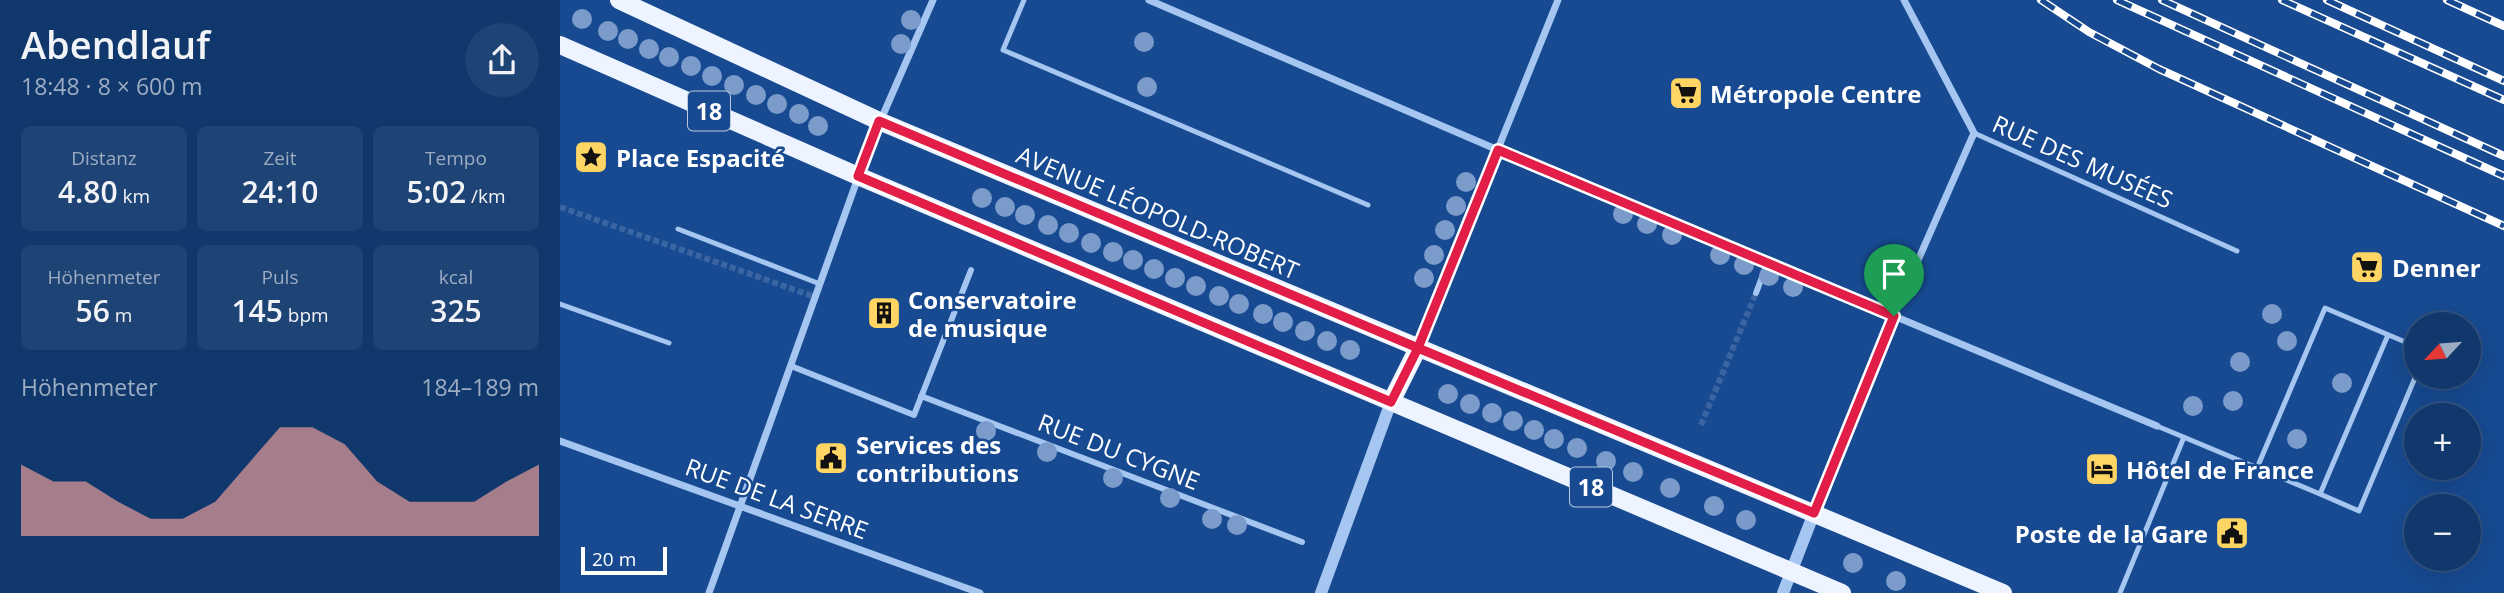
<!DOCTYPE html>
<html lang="de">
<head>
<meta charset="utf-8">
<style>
  body { margin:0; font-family:"Open Sans",sans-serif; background:#1e4375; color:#f1f3f6; height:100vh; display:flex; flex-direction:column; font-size:26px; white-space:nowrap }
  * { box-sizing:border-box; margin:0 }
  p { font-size:23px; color:#9cacc2 }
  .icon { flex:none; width:38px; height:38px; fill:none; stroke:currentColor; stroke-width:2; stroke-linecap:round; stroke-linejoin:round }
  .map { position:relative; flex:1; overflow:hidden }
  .details { display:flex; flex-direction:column; background:#11386d; width:560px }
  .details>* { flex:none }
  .needle { width:46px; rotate:244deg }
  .fabs { position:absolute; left:1844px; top:312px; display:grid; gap:14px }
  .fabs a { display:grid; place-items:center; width:77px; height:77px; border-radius:50%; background:#11386d; box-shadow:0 7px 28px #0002,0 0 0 2px #305280; font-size:35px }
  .scale { position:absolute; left:21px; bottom:18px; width:86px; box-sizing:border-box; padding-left:7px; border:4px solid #fff; border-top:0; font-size:19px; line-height:24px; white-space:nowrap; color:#fff; -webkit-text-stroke:5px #174a91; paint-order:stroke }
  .pin { position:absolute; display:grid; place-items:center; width:60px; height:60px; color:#fff; margin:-72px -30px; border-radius:50% 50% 50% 0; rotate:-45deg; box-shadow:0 0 7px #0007 }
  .pin .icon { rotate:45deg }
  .round { display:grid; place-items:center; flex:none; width:74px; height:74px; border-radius:37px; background:#1e4375 }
  .overview { display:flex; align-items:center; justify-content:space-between; height:119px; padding:0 21px }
  h1 { font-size:38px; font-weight:600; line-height:52px }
  .metrics { display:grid; grid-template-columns:repeat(3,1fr); gap:10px; height:119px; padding:7px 21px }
  .metrics div { display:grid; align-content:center; border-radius:10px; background:#1e4375; text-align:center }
  .metrics b { font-size:30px; font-weight:600 }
  .metrics small { font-size:19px; font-weight:400 }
  .metrics p { font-size:19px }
  .chart { height:196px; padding:14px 21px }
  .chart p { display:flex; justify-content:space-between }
  .chart svg { width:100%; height:126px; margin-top:7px; fill:#e69b98; opacity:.7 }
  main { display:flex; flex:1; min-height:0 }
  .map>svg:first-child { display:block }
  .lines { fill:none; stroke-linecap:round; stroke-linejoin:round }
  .pedestrian-tunnel { stroke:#3a65a2; stroke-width:6; stroke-dasharray:6 3; stroke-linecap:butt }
  .service { stroke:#a5c6f0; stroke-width:5 }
  .pedestrian { stroke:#a5c6f0; stroke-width:6 }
  .minor { stroke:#a5c6f0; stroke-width:7 }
  .tertiary { stroke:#a5c6f0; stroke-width:12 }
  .primary { stroke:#eef4ff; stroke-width:18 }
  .rail-casing { stroke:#fff; stroke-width:8 }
  .rail { stroke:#174a91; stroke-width:5; stroke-dasharray:16; stroke-linecap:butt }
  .tree { fill:#7b9ccb }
  .route-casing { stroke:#fff; stroke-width:14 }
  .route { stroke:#e11d48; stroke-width:9 }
  .labels { text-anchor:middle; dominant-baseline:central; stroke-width:5; stroke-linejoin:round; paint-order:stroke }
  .shield { fill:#174a91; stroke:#b9c9de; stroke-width:2 }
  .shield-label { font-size:23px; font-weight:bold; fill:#fff }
  .poi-label { font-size:24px; font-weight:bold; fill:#fff; stroke:#174a91; text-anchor:start }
  .street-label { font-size:24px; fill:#fff; stroke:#174a91 }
</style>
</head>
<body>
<main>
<section class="details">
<div class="overview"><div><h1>Abendlauf</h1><p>18:48 · 8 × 600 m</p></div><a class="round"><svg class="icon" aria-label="share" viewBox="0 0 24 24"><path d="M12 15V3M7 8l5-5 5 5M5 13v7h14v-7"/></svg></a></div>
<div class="metrics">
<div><p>Distanz</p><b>4.80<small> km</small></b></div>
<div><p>Zeit</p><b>24:10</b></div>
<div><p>Tempo</p><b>5:02<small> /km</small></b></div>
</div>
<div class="metrics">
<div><p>Höhenmeter</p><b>56<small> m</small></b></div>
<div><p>Puls</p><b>145<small> bpm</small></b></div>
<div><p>kcal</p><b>325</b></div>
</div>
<div class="chart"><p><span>Höhenmeter</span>184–189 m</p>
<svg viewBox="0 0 160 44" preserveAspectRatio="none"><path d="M0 44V19L10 25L20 25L30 32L40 38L50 38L60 32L70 19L80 6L90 6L100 12L110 25L120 32L130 32L140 32L150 25L160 19V44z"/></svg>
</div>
</section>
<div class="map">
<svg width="1944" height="593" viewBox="0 0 1944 593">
  <rect width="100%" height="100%" fill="#174a91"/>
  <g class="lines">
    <path class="pedestrian-tunnel" d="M0,207L255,297
      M1141,425L1196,293"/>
    <path class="service" d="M464,0L443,50L808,205
      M1414,133L1677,251
      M118,229L260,284
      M0,304L109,343
      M1597,426L1760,494L1828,335
      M1697,468L1765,308L1857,347
      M1760,494L1799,511L1857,373
      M1560,593L1624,437"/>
    <path class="pedestrian" d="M938,150L1334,316
      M1196,293L1207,264
      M231,366L354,415L411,270
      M361,396L742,542"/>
    <path class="minor" d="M589,0L938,150
      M1334,316L1597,426
      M858,347L998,0
      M0,441L420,593
      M1255,512L1326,333L1414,133L1344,0
      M149,593L309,147L373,0"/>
    <path class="tertiary" d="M761,593L831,402
      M1223,593L1254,513"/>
    <path class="primary" d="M59,0L319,121L1443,593
      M0,45L298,176L1282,593
      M831,402L858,348"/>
    <g class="rail-casing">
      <path id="rail" d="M1481,0L1529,32L1599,69L1944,226
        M1557,0L1944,176
        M1602,0L1944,156
        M1722,0L1944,100
        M1767,0L1944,81
        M1887,0L1944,26"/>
    </g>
    <use href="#rail" class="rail"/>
  </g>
  <g class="tree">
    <circle cx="22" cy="19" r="10"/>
    <circle cx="351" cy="20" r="10"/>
    <circle cx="48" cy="31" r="10"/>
    <circle cx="68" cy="39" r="10"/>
    <circle cx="584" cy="42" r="10"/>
    <circle cx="341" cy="44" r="10"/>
    <circle cx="89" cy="49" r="10"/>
    <circle cx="109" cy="57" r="10"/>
    <circle cx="131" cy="66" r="10"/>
    <circle cx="152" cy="76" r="10"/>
    <circle cx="174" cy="85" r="10"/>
    <circle cx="587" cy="87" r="10"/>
    <circle cx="196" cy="95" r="10"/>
    <circle cx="217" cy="104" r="10"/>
    <circle cx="239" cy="114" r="10"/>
    <circle cx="258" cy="126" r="10"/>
    <circle cx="906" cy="182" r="10"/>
    <circle cx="422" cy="198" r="10"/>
    <circle cx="896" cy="206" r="10"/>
    <circle cx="445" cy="207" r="10"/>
    <circle cx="1063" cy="214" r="10"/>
    <circle cx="465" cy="215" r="10"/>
    <circle cx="1087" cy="224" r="10"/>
    <circle cx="488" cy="225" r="10"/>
    <circle cx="885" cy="230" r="10"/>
    <circle cx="509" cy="233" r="10"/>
    <circle cx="1112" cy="235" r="10"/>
    <circle cx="531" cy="243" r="10"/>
    <circle cx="553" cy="252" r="10"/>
    <circle cx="874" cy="255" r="10"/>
    <circle cx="1160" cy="255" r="10"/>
    <circle cx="573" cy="260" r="10"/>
    <circle cx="1184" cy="265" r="10"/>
    <circle cx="594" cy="269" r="10"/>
    <circle cx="1209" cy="276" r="10"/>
    <circle cx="615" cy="278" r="10"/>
    <circle cx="864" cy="278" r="10"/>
    <circle cx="636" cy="286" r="10"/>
    <circle cx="1233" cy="287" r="10"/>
    <circle cx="659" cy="296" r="10"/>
    <circle cx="679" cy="304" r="10"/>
    <circle cx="703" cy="314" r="10"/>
    <circle cx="1712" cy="314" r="10"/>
    <circle cx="723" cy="322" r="10"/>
    <circle cx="745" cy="331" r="10"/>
    <circle cx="767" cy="341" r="10"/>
    <circle cx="1727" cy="341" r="10"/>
    <circle cx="790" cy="350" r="10"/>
    <circle cx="1680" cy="362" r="10"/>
    <circle cx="1782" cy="383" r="10"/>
    <circle cx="888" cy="394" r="10"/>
    <circle cx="1673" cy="401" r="10"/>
    <circle cx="910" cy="404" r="10"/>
    <circle cx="1633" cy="406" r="10"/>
    <circle cx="932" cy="413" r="10"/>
    <circle cx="953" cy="421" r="10"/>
    <circle cx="974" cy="430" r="10"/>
    <circle cx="426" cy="431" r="10"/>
    <circle cx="994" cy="439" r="10"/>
    <circle cx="1737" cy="439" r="10"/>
    <circle cx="1017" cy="448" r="10"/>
    <circle cx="487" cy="452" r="10"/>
    <circle cx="1046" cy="461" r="10"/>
    <circle cx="1073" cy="472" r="10"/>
    <circle cx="553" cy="478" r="10"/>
    <circle cx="1110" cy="488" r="10"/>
    <circle cx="610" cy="498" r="10"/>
    <circle cx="1154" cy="506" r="10"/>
    <circle cx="652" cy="519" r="10"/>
    <circle cx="1186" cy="520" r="10"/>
    <circle cx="677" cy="525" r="10"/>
    <circle cx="1293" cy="563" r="10"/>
    <circle cx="1336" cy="581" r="10"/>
  </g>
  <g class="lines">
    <g class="route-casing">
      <path id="route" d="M1334,316L1254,513L858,348L831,402L298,176L319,121L858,348L938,150L1334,316"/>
    </g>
    <use href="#route" class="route"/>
  </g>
  <defs>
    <g id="supermarket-square" transform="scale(1.75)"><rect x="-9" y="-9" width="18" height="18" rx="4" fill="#ffd564" stroke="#174a91"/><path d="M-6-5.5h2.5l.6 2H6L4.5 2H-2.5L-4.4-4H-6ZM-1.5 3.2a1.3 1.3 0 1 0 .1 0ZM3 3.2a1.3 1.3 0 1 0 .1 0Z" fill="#111"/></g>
    <g id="sight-square" transform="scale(1.75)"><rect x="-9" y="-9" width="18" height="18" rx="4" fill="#ffd564" stroke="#174a91"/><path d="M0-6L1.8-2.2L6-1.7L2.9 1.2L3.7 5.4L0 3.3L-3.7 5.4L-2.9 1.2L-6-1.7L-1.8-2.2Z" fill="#111"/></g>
    <g id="building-square" transform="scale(1.75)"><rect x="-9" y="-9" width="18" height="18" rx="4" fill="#ffd564" stroke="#174a91"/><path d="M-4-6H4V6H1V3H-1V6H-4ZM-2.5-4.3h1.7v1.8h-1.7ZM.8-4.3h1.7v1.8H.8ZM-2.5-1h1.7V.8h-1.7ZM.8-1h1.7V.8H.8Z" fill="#111"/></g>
    <g id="civic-square" transform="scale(1.75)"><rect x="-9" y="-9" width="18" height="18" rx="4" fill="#ffd564" stroke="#174a91"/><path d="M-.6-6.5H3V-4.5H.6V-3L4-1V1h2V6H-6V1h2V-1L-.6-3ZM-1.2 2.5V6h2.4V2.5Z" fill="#111"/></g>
    <g id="hotel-square" transform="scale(1.75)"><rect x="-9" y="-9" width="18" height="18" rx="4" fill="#ffd564" stroke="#174a91"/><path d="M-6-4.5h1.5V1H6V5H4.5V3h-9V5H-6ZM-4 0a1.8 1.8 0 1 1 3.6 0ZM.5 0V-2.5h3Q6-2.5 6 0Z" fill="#111"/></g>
  </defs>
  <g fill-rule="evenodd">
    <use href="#supermarket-square" x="1126" y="93"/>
    <use href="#sight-square" x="31" y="157"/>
    <use href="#supermarket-square" x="1807" y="267"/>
    <use href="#building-square" x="324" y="313"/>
    <use href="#civic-square" x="271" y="458"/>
    <use href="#hotel-square" x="1542" y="469"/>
    <use href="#civic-square" x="1672" y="533"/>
  </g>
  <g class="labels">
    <g class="shield">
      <rect x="128" y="91.5" width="42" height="39" rx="5"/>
      <rect x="1010" y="467.5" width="42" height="39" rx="5"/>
    </g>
    <g class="shield-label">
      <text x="149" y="111">18</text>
      <text x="1031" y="487">18</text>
    </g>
    <g class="poi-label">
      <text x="1150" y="93">Métropole Centre</text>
      <text x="56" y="157">Place Espacité</text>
      <text x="1832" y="267">Denner</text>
      <text x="348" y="299">Conservatoire<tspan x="348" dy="28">de musique</tspan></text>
      <text x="296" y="444">Services des<tspan x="296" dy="28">contributions</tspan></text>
      <text x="1566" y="469">Hôtel de France</text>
      <text x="1648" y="533" text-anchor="end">Poste de la Gare</text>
    </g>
    <g class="street-label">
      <text transform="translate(1523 161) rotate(24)">RUE DES MUSÉES</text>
      <text transform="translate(598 212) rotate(23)">AVENUE LÉOPOLD-ROBERT</text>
      <text transform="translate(559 451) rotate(21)">RUE DU CYGNE</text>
      <text transform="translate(217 498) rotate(20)">RUE DE LA SERRE</text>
    </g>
  </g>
</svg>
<div class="fabs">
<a><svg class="needle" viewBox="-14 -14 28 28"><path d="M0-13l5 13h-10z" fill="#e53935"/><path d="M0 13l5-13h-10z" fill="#9cacc2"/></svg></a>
<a>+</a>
<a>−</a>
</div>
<div class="scale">20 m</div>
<div class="pin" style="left:1334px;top:316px;background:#1e9e55"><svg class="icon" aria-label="arrive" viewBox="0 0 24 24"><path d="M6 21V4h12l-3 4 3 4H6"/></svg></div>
</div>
</main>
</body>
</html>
